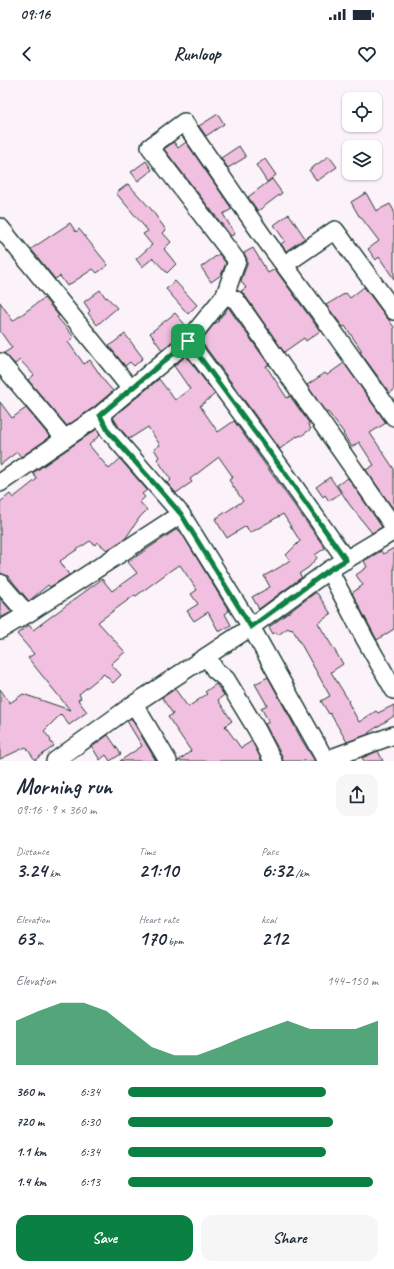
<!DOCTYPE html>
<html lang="en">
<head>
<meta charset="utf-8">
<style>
  body { margin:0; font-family:Caveat,sans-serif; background:#f6f6f7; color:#1f2937; height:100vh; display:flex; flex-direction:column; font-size:15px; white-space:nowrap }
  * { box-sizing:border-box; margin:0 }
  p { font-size:13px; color:#747a83 }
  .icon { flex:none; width:22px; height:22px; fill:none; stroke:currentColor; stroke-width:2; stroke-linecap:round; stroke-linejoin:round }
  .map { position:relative; height:681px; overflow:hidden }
  .details { display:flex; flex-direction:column; background:#fff; flex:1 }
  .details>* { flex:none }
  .tools { position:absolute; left:342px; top:12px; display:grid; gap:8px }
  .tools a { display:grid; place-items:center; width:40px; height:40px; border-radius:8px; background:#fff; box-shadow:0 1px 3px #0004; font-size:20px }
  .pin { position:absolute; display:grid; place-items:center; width:34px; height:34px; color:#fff; margin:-17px; border-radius:8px; box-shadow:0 2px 6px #0006 }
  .round { display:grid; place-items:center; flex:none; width:42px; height:42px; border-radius:12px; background:#f6f6f7 }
  .head { display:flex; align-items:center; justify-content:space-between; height:68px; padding:0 16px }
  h1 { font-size:22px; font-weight:700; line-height:30px }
  .figures { display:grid; grid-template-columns:repeat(3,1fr); gap:6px; height:68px; padding:4px 16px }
  .figures div { display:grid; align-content:center }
  .figures b { font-size:20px; font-weight:700 }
  .figures small { font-size:11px; font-weight:400 }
  .figures p { font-size:11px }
  .chart { height:112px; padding:8px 16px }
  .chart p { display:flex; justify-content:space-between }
  .chart svg { width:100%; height:72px; margin-top:4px; fill:#0b8043; opacity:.7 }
  .action { display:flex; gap:8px; margin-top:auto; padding:8px 16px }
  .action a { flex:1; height:46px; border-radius:12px; background:#0b8043; color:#fff; font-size:16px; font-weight:700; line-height:46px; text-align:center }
  .action a+a { background:#f6f6f7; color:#1f2937 }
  ul { padding:0 16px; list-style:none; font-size:13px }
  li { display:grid; grid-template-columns:64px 48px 1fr; align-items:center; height:30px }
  li i { height:10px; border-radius:5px; background:#0b8043 }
  .status { display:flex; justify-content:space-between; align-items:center; height:28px; padding:0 20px; background:#fff; direction:ltr }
  .status svg { height:11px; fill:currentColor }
  header { display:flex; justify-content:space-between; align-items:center; height:52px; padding:0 16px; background:#fff; font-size:18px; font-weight:700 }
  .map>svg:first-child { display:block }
  .building { fill:#f1bfdf; stroke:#1f3d34 }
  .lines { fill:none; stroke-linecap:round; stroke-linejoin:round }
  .minor-casing { stroke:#1f3d34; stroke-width:20 }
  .minor { stroke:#fff; stroke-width:17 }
  .route-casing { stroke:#fff; stroke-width:8 }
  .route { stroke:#0b8043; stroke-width:5 }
</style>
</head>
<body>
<div class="status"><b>09:16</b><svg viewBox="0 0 49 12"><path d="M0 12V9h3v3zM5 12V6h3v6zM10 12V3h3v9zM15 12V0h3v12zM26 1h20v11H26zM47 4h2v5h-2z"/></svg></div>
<header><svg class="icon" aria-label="back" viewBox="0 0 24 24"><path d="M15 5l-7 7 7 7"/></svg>Runloop<svg class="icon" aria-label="heart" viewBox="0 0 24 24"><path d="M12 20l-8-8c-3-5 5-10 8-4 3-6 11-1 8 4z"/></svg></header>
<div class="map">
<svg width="394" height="681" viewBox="0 0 394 681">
  <rect width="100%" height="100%" fill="#fcf2f9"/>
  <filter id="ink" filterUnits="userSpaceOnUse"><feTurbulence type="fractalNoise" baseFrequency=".025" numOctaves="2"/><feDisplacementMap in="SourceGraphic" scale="8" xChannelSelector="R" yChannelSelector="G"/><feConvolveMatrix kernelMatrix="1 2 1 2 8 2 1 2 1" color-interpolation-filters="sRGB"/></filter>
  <g filter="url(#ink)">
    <path class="building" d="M218,34L224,44L206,56L199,46Z
      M174,62L178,68L186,62L232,129L223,134L235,154L231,156L164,69Z
      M239,66L246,77L228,88L221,78Z
      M329,76L337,87L317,101L309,90Z
      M265,79L276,95L267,102L256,85Z
      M146,81L152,90L138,101L131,92Z
      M272,99L282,113L258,131L248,117Z
      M128,104L151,129L166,150L163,153L171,162L164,169L176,184L167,193L153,178L142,187L136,179L152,165L143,154L148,151L116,113Z
      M366,113L376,131L390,124L394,131V199L379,177L376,180L368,169L379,161L360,136H359L351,122Z
      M289,134L305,158L286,171L281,164L285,161L274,145Z
      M70,143L76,152L79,149L108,185L97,193L93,189L67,206L60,196L55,199L31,169Z
      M253,168L268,193L275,189L320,251L306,261L304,258L284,272L244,214L241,211L246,208L241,201L247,184V179L244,173Z
      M219,174L226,183L221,195L211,202L201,187Z
      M175,201L197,225L188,234L166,209Z
      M364,207L394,247V310L390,313L360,272L362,271L345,246L343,247L326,225L346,213L350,218Z
      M100,210L106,218L107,217L117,228L97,245L88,233L90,231L84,222Z
      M44,218L59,236L57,237L74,257L68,262L84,284L90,280L105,302L113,311L94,327L67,346L28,300L34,295L20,280L15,284L4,273L12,268L0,251V222L13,241Z
      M228,227L269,285L266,286L287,318L290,316L309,343L308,344L311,349L301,356V355L297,357V356L280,369L201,261L214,244L219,241L218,240L226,231V230Z
      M175,233L187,247L181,254L162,270L150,253Z
      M125,254L143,278L134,286L130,282L125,286L109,266Z
      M186,276L215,314L200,326L218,352L234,341L325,468L315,475L317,478L309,487L299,494L302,497L259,529L252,517L270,507L264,496L280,487L290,480L286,475L300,461L283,434L250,453L246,446L227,458L215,439L243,421L229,400L233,397L219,377L190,399L192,402L176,413L167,403L171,400L157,379L159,377L154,369L160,365L148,347L129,359L119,347L113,337L159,299L175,320L190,309L174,286Z
      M344,283L386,343L370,353L394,389V430L366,390L374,385L359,362L352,367L343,354L344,353L328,332L326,333L307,305L325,293L327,295Z
      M0,322L12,338L26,328L50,357L21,377L17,372L0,385Z
      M97,349L100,355L89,365L109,389L120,379L147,410L142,414L145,417L140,422L147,430L140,437L125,459L107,470L97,462L95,465L90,461L60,481L69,495L50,507L48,505L29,521L8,496L0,493V422L10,414L13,418L37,399L33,393Z
      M330,397L341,413L329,421L325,415L323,417L316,407Z
      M348,398L382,447L372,453L349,424L337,405Z
      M177,449L181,452L229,531L225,534L231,545L219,552L208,532L194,541L187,531L198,524L191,514L197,510L180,485L174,488L136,516L135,515L98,542L125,572L111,584L121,595L113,603L104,594L79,614L81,618L78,620L87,632L69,645L61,634L44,651L51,660L50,661L54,666L35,680L26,667L0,679V609L10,623L23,614L70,630L28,578L34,574L17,554L29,545L33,550L102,499L112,511L137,493L128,482Z
      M394,468V549L377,560L352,513L363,505L356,495L367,487L364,481L381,471L383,474Z
      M315,513H317L331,534L318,543L343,584L331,592L349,621L348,622L359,642L376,631L378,633L394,625V636L368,653L369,654L347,662L330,633L329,634L321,621L330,616L292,548L290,550L288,548L278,555L276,552L273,554L269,547Z
      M0,518L12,532L0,538Z
      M268,597L303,662L315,681H283L282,676L265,644L269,642L261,628L267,625L255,604Z
      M216,604L224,615L218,620L232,641L225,646L241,668L252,661L262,681H178L191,671L168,637L173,634L162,618L175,609L188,627L207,614L205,612Z
      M131,638L156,681H120L142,666L127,641Z
      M108,655L121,674L110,681L106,675L100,680L92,667Z
      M378,671L383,681H364L362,678Z"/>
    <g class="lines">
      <g class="minor-casing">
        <path id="minor" d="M0,147L131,309
          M284,185L335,150L394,231
          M225,215L236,220L394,447
          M188,261L282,389L346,480
          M0,282L65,359
          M100,335L188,261L225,215L237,181L150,67L184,42L262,155L331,248L394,337
          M0,403L100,335L109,351L181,434L251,547L326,681
          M329,490L365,559L394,610
          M0,503L27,534
          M0,550L27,534L181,434
          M207,576L215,590L226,599L257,650L273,681
          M134,624L168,681
          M326,680L394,655
          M55,681L134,624L251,547L329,490L394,451"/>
      </g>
      <use href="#minor" class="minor"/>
    </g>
  </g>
  <g class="lines" filter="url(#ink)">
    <g class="route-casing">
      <path id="route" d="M188,261L282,389L346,480L329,490L251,547L181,434L108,351L100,335Z"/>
    </g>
    <use href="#route" class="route"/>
  </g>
</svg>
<div class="tools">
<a><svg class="icon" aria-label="locate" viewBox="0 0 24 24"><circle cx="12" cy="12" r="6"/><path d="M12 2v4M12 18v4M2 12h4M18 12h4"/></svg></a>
<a><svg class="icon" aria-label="layers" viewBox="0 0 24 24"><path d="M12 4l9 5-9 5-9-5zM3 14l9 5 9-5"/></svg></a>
</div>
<div class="pin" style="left:188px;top:261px;background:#1e9e55"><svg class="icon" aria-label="arrive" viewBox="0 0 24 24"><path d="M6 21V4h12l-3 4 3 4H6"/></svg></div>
</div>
<section class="details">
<div class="head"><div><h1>Morning run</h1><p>09:16 · 9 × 360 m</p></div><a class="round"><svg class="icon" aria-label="share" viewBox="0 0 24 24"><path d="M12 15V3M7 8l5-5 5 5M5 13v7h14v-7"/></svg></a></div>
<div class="figures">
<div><p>Distance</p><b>3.24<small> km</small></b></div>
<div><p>Time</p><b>21:10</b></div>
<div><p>Pace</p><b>6:32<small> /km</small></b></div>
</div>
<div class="figures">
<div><p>Elevation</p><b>63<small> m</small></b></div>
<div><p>Heart rate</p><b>170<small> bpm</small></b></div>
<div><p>kcal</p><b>212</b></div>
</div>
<div class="chart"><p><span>Elevation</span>144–150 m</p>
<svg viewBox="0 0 160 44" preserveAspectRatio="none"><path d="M0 44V17L10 11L20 6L30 6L40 11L50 22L60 33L70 38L80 38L90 33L100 27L110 22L120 17L130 22L140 22L150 22L160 17V44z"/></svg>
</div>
<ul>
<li><b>360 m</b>6:34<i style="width:79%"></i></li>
<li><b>720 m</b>6:30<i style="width:82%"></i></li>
<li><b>1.1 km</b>6:34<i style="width:79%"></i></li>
<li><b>1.4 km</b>6:13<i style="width:98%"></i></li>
</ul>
<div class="action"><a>Save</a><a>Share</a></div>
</section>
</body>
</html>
